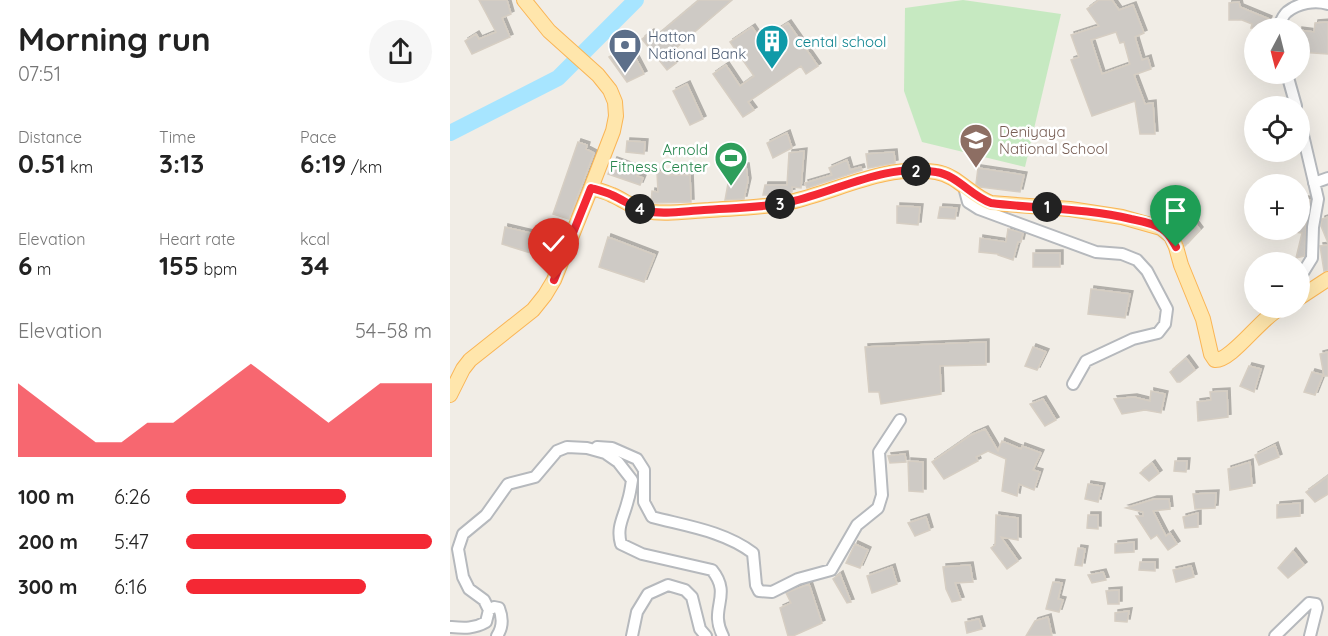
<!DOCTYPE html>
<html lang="en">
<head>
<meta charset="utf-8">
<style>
  body { margin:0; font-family:Quicksand,sans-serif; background:#f6f6f6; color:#222; height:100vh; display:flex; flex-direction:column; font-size:22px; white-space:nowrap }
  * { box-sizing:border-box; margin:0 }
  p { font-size:20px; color:#767676 }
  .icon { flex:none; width:33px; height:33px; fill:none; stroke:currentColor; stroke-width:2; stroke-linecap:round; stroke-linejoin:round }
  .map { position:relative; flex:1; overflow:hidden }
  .sheet { display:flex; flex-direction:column; background:#fff; width:450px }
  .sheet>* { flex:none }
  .needle { width:39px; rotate:187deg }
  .controls { position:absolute; left:794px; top:18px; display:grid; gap:12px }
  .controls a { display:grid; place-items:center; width:66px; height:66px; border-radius:50%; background:#fff; box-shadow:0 6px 24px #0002; font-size:30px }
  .pin { position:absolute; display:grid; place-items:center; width:51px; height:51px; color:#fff; margin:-62px -26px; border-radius:50% 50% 50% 0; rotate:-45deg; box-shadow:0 0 6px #0007 }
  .pin .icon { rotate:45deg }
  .km { position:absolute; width:30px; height:30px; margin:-15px; border-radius:50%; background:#222; color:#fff; font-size:16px; line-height:30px; text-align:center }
  .round { display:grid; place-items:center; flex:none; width:63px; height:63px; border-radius:32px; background:#f6f6f6 }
  .overview { display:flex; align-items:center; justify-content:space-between; height:102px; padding:0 18px }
  h1 { font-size:33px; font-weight:700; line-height:45px }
  .figures { display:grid; grid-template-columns:repeat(3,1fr); gap:9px; height:102px; padding:6px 18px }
  .figures div { display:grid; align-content:center }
  .figures b { font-size:26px; font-weight:700 }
  .figures small { font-size:16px; font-weight:400 }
  .figures p { font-size:16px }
  .chart { height:168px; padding:12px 18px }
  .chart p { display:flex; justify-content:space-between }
  .chart svg { width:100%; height:108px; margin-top:6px; fill:#f42834; opacity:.7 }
  ul { padding:0 18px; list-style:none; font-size:20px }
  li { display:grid; grid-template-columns:96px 72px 1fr; align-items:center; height:45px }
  li i { height:15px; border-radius:8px; background:#f42834 }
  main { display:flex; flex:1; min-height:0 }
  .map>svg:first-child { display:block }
  .green { fill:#c6e9c1 }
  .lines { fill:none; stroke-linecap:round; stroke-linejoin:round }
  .river { stroke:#a7e5ff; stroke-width:16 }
  .building { fill:#cecac5; stroke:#d6cec3; stroke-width:1.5; fill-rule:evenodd; filter:url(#shadow) }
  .minor-casing { stroke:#b6b9bd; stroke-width:14 }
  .major-casing { stroke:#fab555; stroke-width:16 }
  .minor { stroke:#fff; stroke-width:10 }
  .major { stroke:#ffe6ac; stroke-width:14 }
  .route-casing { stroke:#fff; stroke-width:12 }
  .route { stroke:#f42834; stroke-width:8 }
  .labels { text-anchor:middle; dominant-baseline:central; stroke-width:5; stroke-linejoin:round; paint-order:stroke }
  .service-label { font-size:15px; fill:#4e5e75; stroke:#fff; text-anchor:start }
  .culture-label { font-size:15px; fill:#0d838f; stroke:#fff; text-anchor:start }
  .education-label { font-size:15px; fill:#785e54; stroke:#fff; text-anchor:start }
  .leisure-label { font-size:15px; fill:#27864d; stroke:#fff; text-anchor:end }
</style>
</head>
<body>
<main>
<section class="sheet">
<div class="overview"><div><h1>Morning run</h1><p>07:51</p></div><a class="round"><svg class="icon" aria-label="share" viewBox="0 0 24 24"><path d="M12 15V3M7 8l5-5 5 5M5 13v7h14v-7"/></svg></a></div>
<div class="figures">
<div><p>Distance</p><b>0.51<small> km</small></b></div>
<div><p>Time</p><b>3:13</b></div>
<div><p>Pace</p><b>6:19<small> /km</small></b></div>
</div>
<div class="figures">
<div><p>Elevation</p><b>6<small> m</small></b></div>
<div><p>Heart rate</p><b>155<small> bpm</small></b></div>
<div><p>kcal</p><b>34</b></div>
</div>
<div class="chart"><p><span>Elevation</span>54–58 m</p>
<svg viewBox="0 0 160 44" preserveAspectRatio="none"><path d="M0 44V14L10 22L20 30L30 38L40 38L50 30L60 30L70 22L80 14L90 6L100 14L110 22L120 30L130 22L140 14L150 14L160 14V44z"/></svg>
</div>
<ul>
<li><b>100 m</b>6:26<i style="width:65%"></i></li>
<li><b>200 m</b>5:47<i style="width:100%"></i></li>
<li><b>300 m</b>6:16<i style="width:73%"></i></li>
</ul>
</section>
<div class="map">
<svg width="878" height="636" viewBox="0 0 878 636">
  <defs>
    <filter id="shadow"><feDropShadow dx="3" dy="-3" stdDeviation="0" flood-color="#0004"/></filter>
  </defs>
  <rect width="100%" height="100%" fill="#f1ede6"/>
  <path class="green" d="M513,0L611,14L575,167L472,142L454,91L455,8Z"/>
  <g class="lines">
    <path class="river" d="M0,133L108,78L186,0"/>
  </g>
  <path class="building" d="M29,0H57L61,14L52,18L60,37L22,54L15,41L26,34L29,39L46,32Z
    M249,0H282L219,54L226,63L217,70L192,39L201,32L205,37Z
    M649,0H662L669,10L683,5L694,33L685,37L692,60L698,58L701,69L684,75L695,104L703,103L705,134H690L685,101L642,116L621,60L629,57L621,35L649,26L637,9ZM666,32L670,43L674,42L680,64L652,74L641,40Z
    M789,2L790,7L819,19L816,28H801L802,24L792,20H779V3Z
    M878,22V54L849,52V30L864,32L865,23Z
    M338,23L368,66L356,74L351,66L298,102L304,110L293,117L263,74L276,65L290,86L304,76L280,42L302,27L325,61L337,52L324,32Z
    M179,45L194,74L177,82L159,57Z
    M237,84L253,119L240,125L223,91Z
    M337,133L342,148L323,158L317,143Z
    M177,141L195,142L194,154L176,152Z
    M128,142L137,145L136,149L144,153L119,219L103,214Z
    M354,151L351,188L342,187V192L329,195H313L315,185H337L339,153Z
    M444,152L445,163L418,168L416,154Z
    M164,160L189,169L187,176L193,178L190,185L158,174Z
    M397,160L400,170L411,167L412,170L357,188L355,183L382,175L379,168Z
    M289,166H296L298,181L294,199L275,200L279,178L288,179Z
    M528,168L574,175L570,192L530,187L526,184Z
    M207,172L218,173V175H240L241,202L201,203L202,191L208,192Z
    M855,199L860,200L856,227L855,256L846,258L852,233L844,232L849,230Z
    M447,206L470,207L468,225L447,223Z
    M490,207L507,208L505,219L488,218Z
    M713,212L734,225L741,218L750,230L735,246L727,229L712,219Z
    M878,217V243L871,226L872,219Z
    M55,227L89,235L84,254L52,244Z
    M558,229L573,233L571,242H568L563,260L548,255V254L529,252L530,238L556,242Z
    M158,237L205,255L194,282L149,267Z
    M878,245V270L874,271L870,246Z
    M583,253H610V267H583Z
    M641,289L680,294L675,318L638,314Z
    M536,342V365L490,366L491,394L431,404L429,392H419L415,347Z
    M583,347L596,352L587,370L575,366Z
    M878,352V376H874L870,354Z
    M736,358L745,370L730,382H727L720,372Z
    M799,366L811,369L804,392L790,386Z
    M862,372L873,375L865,395L854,392Z
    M701,391L715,394L711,413L695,410L672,414L664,399L684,397L700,401Z
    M777,391L778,417L748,421L747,402L761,400L760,392Z
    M593,399L606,420L595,426L580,404Z
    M535,429L548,451L552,441L571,449L572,446L591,453L583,470L590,472L584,490L569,484L567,496L552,491L556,459L538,451L526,457L528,461L494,479L482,462L521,435Z
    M825,445L829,457L809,465L805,455Z
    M455,454L456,462L440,463L438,456Z
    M458,461L473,462V492L459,491Z
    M725,461H737L736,472L724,471Z
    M800,462L802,486L780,490L778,469Z
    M702,463L709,473L699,481L690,473Z
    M878,476V494L865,502L856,492Z
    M638,484L652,486L648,502L635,499Z
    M766,493L765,508L745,509L743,494Z
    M704,499H719L720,509L703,511L716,536L720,533L727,544L718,550L707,535L701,539L686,516H693V512L676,508Z
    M850,503V516L827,518V505Z
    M748,513V527L735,528L733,517Z
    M546,515L568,518V540L551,537L568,561L557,569L541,548L545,545Z
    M638,515H648V529L637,528Z
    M476,517L480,530L465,536L458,523Z
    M684,542V552L665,553V544Z
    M405,544L418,550L410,568L396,563Z
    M628,548L635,549L632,566L625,565Z
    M843,551L854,565L838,578L828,568Z
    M690,562H705V571L689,570Z
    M520,565L523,582L505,583L511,600L502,602L496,589L493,567Z
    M741,566L744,577L726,582L723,570Z
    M442,567L447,584L422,593L417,576Z
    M653,572L656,580L642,583L638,575Z
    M390,574L401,602L397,603L383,579Z
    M603,582L612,583L608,599L613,600L609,612L596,609Z
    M359,584L372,623L343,636H338L330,608L341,603L336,593Z
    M669,590V604H658L656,591Z
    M679,611L677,622L665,621V613Z
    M598,617L602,636H576L585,621Z
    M529,619L532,629L517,633L515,622Z"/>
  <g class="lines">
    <g class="minor-casing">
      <path id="minor" d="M828,28C830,23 833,15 837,12C848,3 865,0 878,4
        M837,74L846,106
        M849,118L868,199L863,227L862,258L849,279
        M864,183L878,178
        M514,187L518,202L529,209L646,252L672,254L687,260L697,271L717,309L715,324L708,333L683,339L636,361L623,384
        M147,447L162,448L187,459L194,470V502L202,517C236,526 274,531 303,553L306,585L309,591L322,592L348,579L381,570L407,525L428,508L432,495L429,452L450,420
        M39,610L44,607L49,608C53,618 53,627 47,636
        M0,627C14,628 24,629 36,622L39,610L34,600L19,589L13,577L8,549L13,534L36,515L58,484L85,477L107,451L117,447L137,448L155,453L168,462L182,480C181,487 180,494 178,500C174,517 166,527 171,544L192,554L262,570C283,596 258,608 273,636
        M182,636L187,612L198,594L218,585L235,590L242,597L250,629L256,636
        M825,636L859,603L866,604L867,608L860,636"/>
    </g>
    <g class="major-casing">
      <path id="major" d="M141,188C148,190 156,192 162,195C174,200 183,208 195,211C215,215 238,211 259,210C286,208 314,208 340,202C389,191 434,164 486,172C507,175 521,196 541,203L620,209L672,217L711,228L721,236L726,247L731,265L753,319L761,354L765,360C782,361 811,317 831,308
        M849,298L878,279
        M0,395L13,369L20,360L83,310L95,295L104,280L141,188L163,131L166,116L165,102L160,90L148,75L99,31L74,0"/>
    </g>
    <use href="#minor" class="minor"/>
    <use href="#major" class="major"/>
  </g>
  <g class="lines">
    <g class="route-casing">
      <path id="route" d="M104,280L141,188C148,190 156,192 162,195C174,200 183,208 195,211C214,215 235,211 254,210C283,208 312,208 340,202C389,191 434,163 486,172C507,175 521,196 541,203C587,209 635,208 681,219C691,221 703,223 712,229C719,233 722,240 726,247"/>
    </g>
    <use href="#route" class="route"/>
  </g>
  <defs>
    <g id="building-pin" transform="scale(1.725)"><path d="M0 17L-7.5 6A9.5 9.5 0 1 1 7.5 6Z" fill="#0f9aa8" stroke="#fff"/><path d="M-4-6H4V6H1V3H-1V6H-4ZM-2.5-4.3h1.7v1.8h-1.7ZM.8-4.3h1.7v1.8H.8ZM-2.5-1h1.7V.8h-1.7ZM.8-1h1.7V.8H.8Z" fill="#fff"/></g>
    <g id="bank-pin" transform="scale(1.725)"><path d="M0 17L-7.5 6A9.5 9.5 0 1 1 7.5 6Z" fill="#5c6f8a" stroke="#fff"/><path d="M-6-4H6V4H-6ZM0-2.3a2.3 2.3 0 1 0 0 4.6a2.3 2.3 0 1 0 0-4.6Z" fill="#fff"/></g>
    <g id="school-pin" transform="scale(1.725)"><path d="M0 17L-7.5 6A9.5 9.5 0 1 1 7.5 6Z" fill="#8d6e63" stroke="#fff"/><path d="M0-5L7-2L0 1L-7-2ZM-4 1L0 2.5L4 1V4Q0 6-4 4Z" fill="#fff"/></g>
    <g id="stadium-pin" transform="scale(1.725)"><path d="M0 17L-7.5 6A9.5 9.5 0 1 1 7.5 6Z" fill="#2e9e5b" stroke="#fff"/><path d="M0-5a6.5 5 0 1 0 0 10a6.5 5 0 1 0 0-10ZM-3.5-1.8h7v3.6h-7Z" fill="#fff"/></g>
  </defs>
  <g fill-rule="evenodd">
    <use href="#building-pin" x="322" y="41"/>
    <use href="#bank-pin" x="175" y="45"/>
    <use href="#school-pin" x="526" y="140"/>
    <use href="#stadium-pin" x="281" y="158"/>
  </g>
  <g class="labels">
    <g class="service-label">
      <text x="198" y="36">Hatton<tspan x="198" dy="17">National Bank</tspan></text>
    </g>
    <g class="culture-label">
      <text x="345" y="41">cental school</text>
    </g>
    <g class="education-label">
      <text x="549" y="131">Deniyaya<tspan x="549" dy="17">National School</tspan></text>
    </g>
    <g class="leisure-label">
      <text x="258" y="149">Arnold<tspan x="258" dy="17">Fitness Center</tspan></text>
    </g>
  </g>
</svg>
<div class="controls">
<a><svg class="needle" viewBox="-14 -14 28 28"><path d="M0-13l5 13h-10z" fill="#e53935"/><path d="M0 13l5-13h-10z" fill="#767676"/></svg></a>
<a><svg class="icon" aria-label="locate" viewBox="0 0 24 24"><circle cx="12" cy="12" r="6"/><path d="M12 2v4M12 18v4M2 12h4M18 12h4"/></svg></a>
<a>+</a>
<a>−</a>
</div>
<div class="pin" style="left:726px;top:247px;background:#1e9e55"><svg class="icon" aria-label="arrive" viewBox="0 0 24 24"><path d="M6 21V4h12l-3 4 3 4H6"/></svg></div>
<div class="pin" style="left:104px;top:280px;background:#d93025"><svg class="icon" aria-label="check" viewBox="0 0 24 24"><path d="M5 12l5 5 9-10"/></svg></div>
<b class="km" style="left:597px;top:207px">1</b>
<b class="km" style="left:466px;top:171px">2</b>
<b class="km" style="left:330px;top:204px">3</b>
<b class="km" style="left:190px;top:209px">4</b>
</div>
</main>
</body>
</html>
